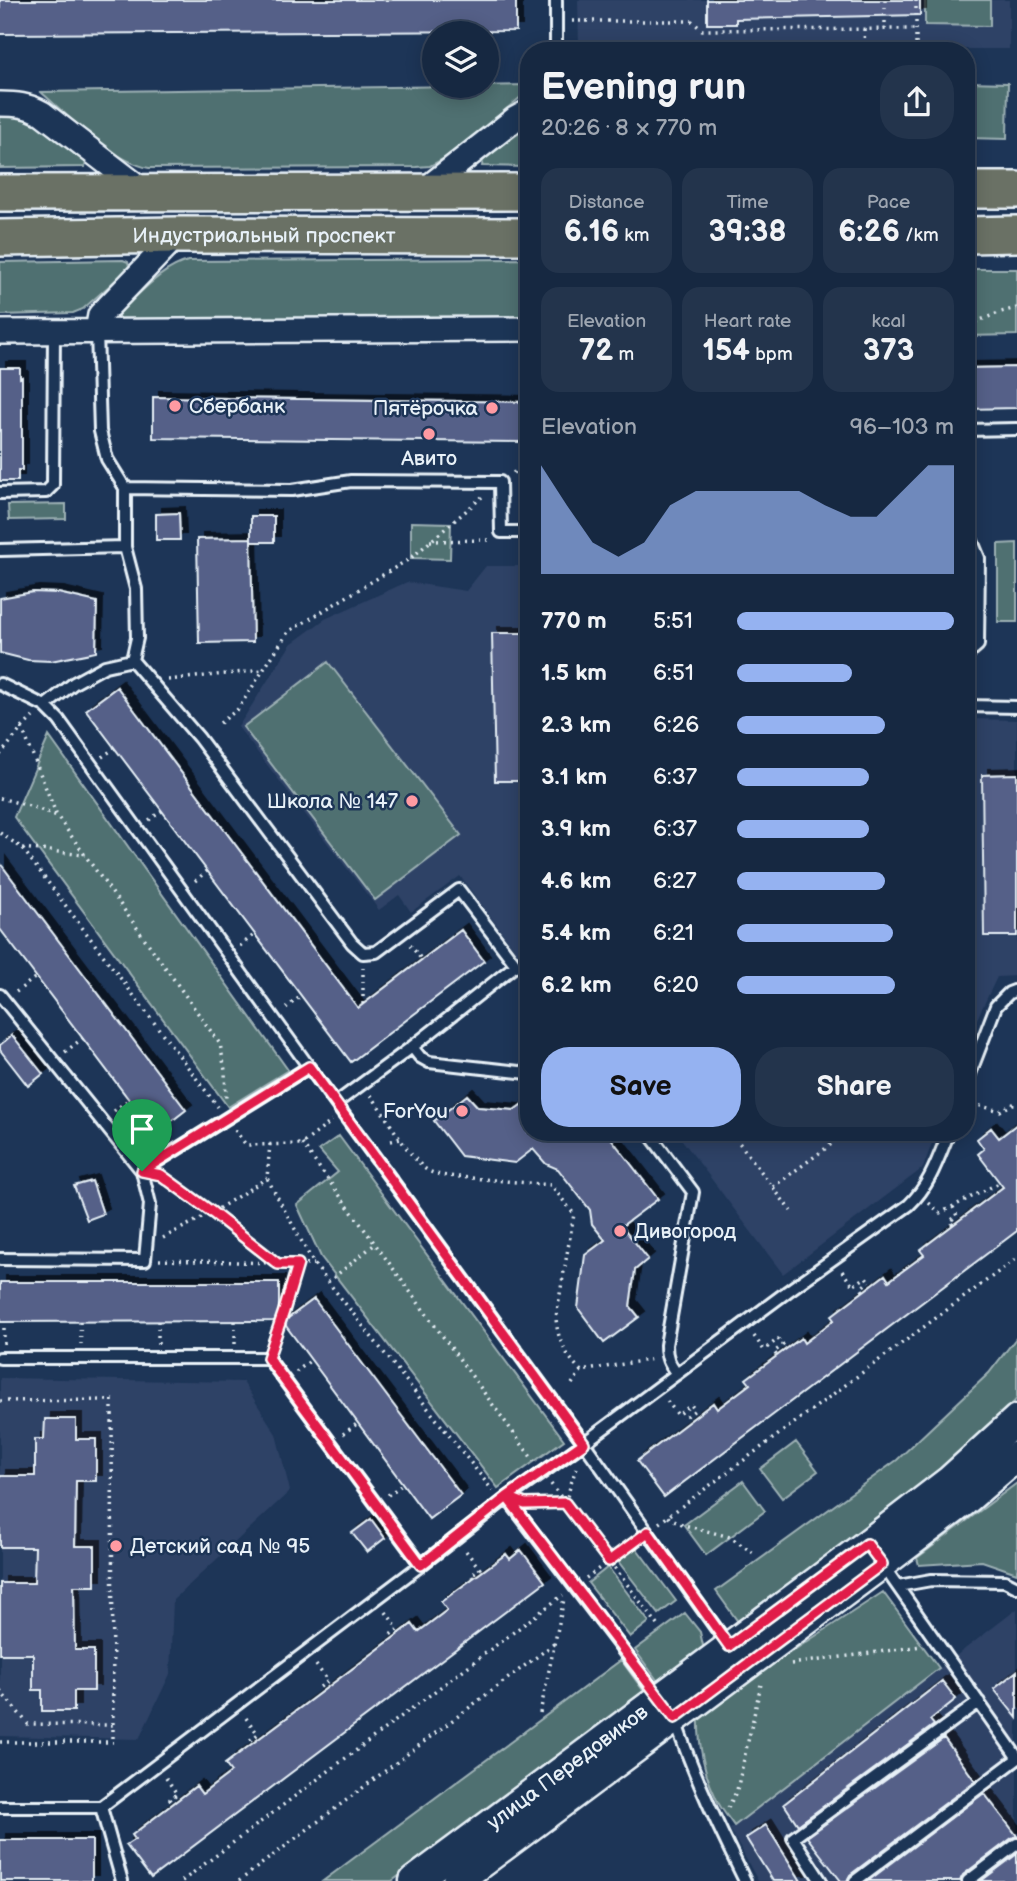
<!DOCTYPE html>
<html lang="en">
<head>
<meta charset="utf-8">
<style>
  body { margin:0; font-family:"Balsamiq Sans",sans-serif; background:#23344c; color:#f1f3f6; height:100vh; display:flex; flex-direction:column; font-size:26px; white-space:nowrap }
  * { box-sizing:border-box; margin:0 }
  p { font-size:23px; color:#9ea6b1 }
  .icon { flex:none; width:38px; height:38px; fill:none; stroke:currentColor; stroke-width:2; stroke-linecap:round; stroke-linejoin:round }
  .map { position:relative; flex:1; overflow:hidden }
  .details { position:absolute; left:520px; top:42px; width:455px; height:1099px; display:flex; flex-direction:column; background:#162841; border-radius:28px; box-shadow:0 4px 18px #0003,0 0 0 2px #35445a }
  .details>* { flex:none }
  .fabs { position:absolute; left:422px; top:21px; display:grid; gap:14px }
  .fabs a { display:grid; place-items:center; width:77px; height:77px; border-radius:50%; background:#162841; box-shadow:0 4px 18px #0003,0 0 0 2px #35445a; font-size:35px }
  .pin { position:absolute; display:grid; place-items:center; width:60px; height:60px; color:#fff; margin:-72px -30px; border-radius:50% 50% 50% 0; rotate:-45deg; box-shadow:0 0 7px #0007 }
  .pin .icon { rotate:45deg }
  .round { display:grid; place-items:center; flex:none; width:74px; height:74px; border-radius:28px; background:#23344c }
  .headline { display:flex; align-items:center; justify-content:space-between; height:119px; padding:0 21px }
  h1 { font-size:38px; font-weight:700; line-height:52px }
  .figures { display:grid; grid-template-columns:repeat(3,1fr); gap:10px; height:119px; padding:7px 21px }
  .figures div { display:grid; align-content:center; border-radius:18px; background:#23344c; text-align:center }
  .figures b { font-size:30px; font-weight:700 }
  .figures small { font-size:19px; font-weight:400 }
  .figures p { font-size:19px }
  .chart { height:196px; padding:14px 21px }
  .chart p { display:flex; justify-content:space-between }
  .chart svg { width:100%; height:126px; margin-top:7px; fill:#95b2f1; opacity:.7 }
  .button { display:flex; gap:14px; margin-top:auto; padding:14px 21px }
  .button a { flex:1; height:80px; border-radius:28px; background:#95b2f1; color:#111; font-size:28px; font-weight:700; line-height:80px; text-align:center }
  .button a+a { background:#23344c; color:#f1f3f6 }
  ul { padding:0 21px; list-style:none; font-size:23px }
  li { display:grid; grid-template-columns:112px 84px 1fr; align-items:center; height:52px }
  li i { height:18px; border-radius:9px; background:#95b2f1 }
  .map>svg:first-child { display:block }
  .built { fill:#2e4266 }
  .green { fill:#507071; stroke:#9cb0b4; stroke-width:2 }
  .building { fill:#556088; stroke:#e8f1f8; stroke-width:2; filter:url(#shadow) }
  .lines { fill:none; stroke-linecap:round; stroke-linejoin:round }
  .service-casing { stroke:#e8f1f8; stroke-width:16 }
  .minor-casing { stroke:#e8f1f8; stroke-width:28 }
  .tertiary-casing { stroke:#e8f1f8; stroke-width:33 }
  .primary-casing { stroke:#e8f1f8; stroke-width:40 }
  .path { stroke:#e8f1f8; stroke-width:3.5; stroke-dasharray:2 5; stroke-linecap:butt }
  .service { stroke:#1d3557; stroke-width:10 }
  .minor { stroke:#1d3557; stroke-width:23 }
  .tertiary { stroke:#1d3557; stroke-width:28 }
  .primary { stroke:#6a7165; stroke-width:35 }
  .route-casing { stroke:#fff; stroke-width:14 }
  .route { stroke:#e11d48; stroke-width:9 }
  .poi-dot { fill:#ff9aa2; stroke:#1d3557; stroke-width:2.5 }
  .labels { text-anchor:middle; dominant-baseline:central; stroke-width:5; stroke-linejoin:round; paint-order:stroke }
  .street-label { font-size:21px; fill:#e8f1f8; stroke:#1d3557 }
  .poi-label { font-size:21px; fill:#e8f1f8; stroke:#1d3557; text-anchor:start }
</style>
</head>
<body>
<div class="map">
<svg width="1017" height="1881" viewBox="0 0 1017 1881">
  <defs>
    <filter id="shadow"><feDropShadow dx="6" dy="-6" stdDeviation="0" flood-color="#0009"/></filter>
  </defs>
  <rect width="100%" height="100%" fill="#1d3557"/>
  <filter id="ink" filterUnits="userSpaceOnUse"><feTurbulence type="fractalNoise" baseFrequency=".0143" numOctaves="2"/><feDisplacementMap in="SourceGraphic" scale="14" xChannelSelector="R" yChannelSelector="G"/><feConvolveMatrix kernelMatrix="1 2 1 2 8 2 1 2 1" color-interpolation-filters="sRGB"/></filter>
  <g filter="url(#ink)">
    <path class="built" d="M578,0H1009V49H579Z
      M486,566H528V967L460,876L411,912L399,895L379,910L238,727L291,644L325,619L407,582L466,591Z
      M966,719L1017,720V976L997,977L966,1042Z
      M676,1132H936L923,1168L783,1274Z
      M0,1378L243,1382L276,1434L290,1491L173,1600L170,1674L139,1739L0,1736Z
      M1017,1609V1881H758L730,1829Z"/>
    <path class="green" d="M925,0H990V26L925,25Z
      M966,82L1008,83L1007,139L966,138Z
      M528,85V91L475,135L443,159L430,166L416,167L149,168C114,162 68,116 41,92Z
      M0,115C9,115 19,115 28,118C47,126 69,148 86,161L85,167L0,168Z
      M527,129L528,167L482,166L483,160L515,136Z
      M528,259V317L123,321L119,319L118,316L119,312C140,294 161,268 188,261Z
      M123,260L128,262L129,266L127,270L83,309L73,313L0,315V262Z
      M966,269H1017V335L966,336Z
      M66,504V519L9,520L8,505Z
      M411,522L451,523L450,559L411,558Z
      M1017,543V622H998V544Z
      M328,662L461,835L375,900L243,727Z
      M49,736L288,1070L228,1107L14,817Z
      M339,1136L564,1440L498,1488L321,1257L297,1205L338,1172L319,1150Z
      M1017,1337V1398L1014,1402L972,1445L739,1623L716,1591L897,1460L989,1373Z
      M796,1442L818,1471L782,1498L760,1469Z
      M743,1481L765,1511L706,1555L684,1525Z
      M1017,1483V1573L982,1561L919,1565L917,1558Z
      M635,1546L676,1601L659,1614L617,1560Z
      M608,1567L649,1622L630,1637L588,1583Z
      M883,1592L939,1668L734,1826C728,1817 720,1808 716,1798C704,1774 698,1743 699,1717L788,1654Z
      M685,1613L700,1632L704,1650L660,1684L635,1650Z
      M621,1660L645,1693L392,1881H323Z"/>
    <path class="building" d="M0,0H516V31L0,34Z
      M707,0H920V15L736,19V24H707Z
      M1017,367V408L966,409V368Z
      M0,368H20V378L22,377V470H18V481H0Z
      M153,397L528,402V442L153,438Z
      M179,513L180,540H156V514Z
      M251,516H274V542H251Z
      M251,538L253,642L199,643L197,539Z
      M33,592L58,593L97,602L96,652L51,661L28,660L0,653V598Z
      M492,633H528V781H495Z
      M117,687L358,1008L461,930L484,961L351,1062L86,710Z
      M1017,774V936H984L982,775Z
      M0,863L186,1110L155,1134L0,929Z
      M12,1035L43,1074L28,1086L0,1050V1045Z
      M467,1095L478,1107L514,1110L528,1100V1132H606L658,1199L622,1226L648,1259L635,1270L630,1306L639,1317L604,1343L578,1308L585,1255L605,1240L592,1224L590,1210L558,1169L546,1164L533,1149L515,1163L461,1156L434,1121Z
      M1017,1124V1231L664,1497L637,1461L713,1403L717,1409L750,1384L746,1379L801,1338L804,1343L834,1320L831,1316L885,1275L889,1281L924,1255L920,1250L1003,1187L978,1154L984,1149L977,1139L991,1128L999,1138Z
      M92,1181L103,1214L87,1220L74,1186Z
      M0,1282H279V1321L0,1322Z
      M314,1299L461,1495L429,1519L283,1322Z
      M45,1419H76V1439H96V1481H76L75,1546H95V1586H74L75,1650H94V1691H74V1711H42V1690H33V1654H0V1583H34L35,1547H0V1476H35V1439H44Z
      M371,1519L385,1538L367,1552L352,1533Z
      M521,1550L545,1582L151,1878L126,1845L135,1839L132,1835L196,1786L202,1794L231,1772L225,1764L412,1624L418,1632L447,1610L441,1602L506,1554L510,1559Z
      M1017,1671V1718L994,1689Z
      M942,1681L956,1699L930,1720L934,1725L798,1825L784,1804Z
      M944,1738L975,1781L850,1875L847,1881H841L807,1837Z
      M984,1793L1017,1836L1012,1838L963,1875L960,1881H868Z
      M766,1825L801,1881H773L746,1838Z
      M0,1840H92V1881H0Z
      M1017,1854V1881H981Z"/>
    <g class="lines">
      <g class="service-casing">
        <path id="service" d="M556,0V51
          M97,331L100,431L107,459L125,488V547L136,589L137,638L132,660
          M966,430L1017,429
          M125,488L292,490L351,481L500,482L501,532H528
          M0,493L46,492L53,485L54,331
          M966,539L972,541L979,558L978,645L970,652H966
          M0,550L125,547
          M132,660L199,738L352,943L363,953L376,952L459,890L516,965L412,1047L336,1103
          M0,684L45,706L59,720L309,1067L584,1443L728,1645
          M45,706L74,683L105,666L132,660
          M966,706L1017,707
          M0,995L142,1171L150,1204L145,1260L0,1259
          M412,1047L420,1057L429,1062L528,1073
          M966,1084L996,1006L1009,993L1017,990
          M648,1132L693,1192L666,1345C666,1357 669,1364 677,1374
          M142,1171L309,1067
          M0,1358H268L421,1565
          M507,1498L660,1699
          M882,1564L1017,1757
          M898,1586L931,1580L1005,1581L1017,1587
          M675,1720C694,1776 719,1828 745,1881
          M0,1807H101L421,1565L507,1498L584,1443L788,1291L909,1205C930,1185 938,1159 949,1132
          M101,1807L122,1881
          M821,1881L793,1838L979,1702
          M855,1881L1017,1759
          M968,1881L1017,1844"/>
      </g>
      <g class="minor-casing">
        <path id="minor" d="M0,104C16,104 28,105 42,113L145,192
          M422,192L515,119L528,112
          M97,331L100,315L177,235
          M0,332L528,329"/>
      </g>
      <g class="tertiary-casing">
        <g id="tertiary">
          <path id="s1" d="M414,1881L867,1544L950,1480L1017,1419"/>
          <path d="M457,1881L882,1564L965,1501L1017,1456"/>
        </g>
      </g>
      <g class="primary-casing">
        <g id="primary">
          <path d="M966,190H1017"/>
          <path d="M0,193L528,192"/>
          <path d="M966,235L1017,234"/>
          <path id="s2" d="M0,238L177,235L528,236"/>
        </g>
      </g>
      <path class="path" d="M885,0V29
        M916,0V51
        M572,21H692L702,30L916,29
        M864,29L865,51
        M967,344V325L1001,312L1017,308
        M513,473L528,462
        M430,541L488,540
        M168,680L263,670
        M220,723L238,709L288,632L411,558L482,497
        M22,728L57,816L220,1044L225,1070L226,1102
        M0,755L22,728L33,717
        M102,757L115,748
        M0,798L33,807L57,816
        M149,820L162,811
        M0,833L22,848L218,1107
        M22,848L85,855
        M195,881L207,871
        M410,945L422,960
        M240,946L255,934
        M16,992L36,977
        M363,1004V968
        M286,1008L301,996
        M65,1052L83,1038
        M371,1095C384,1113 410,1159 427,1170C434,1174 440,1175 448,1176L551,1185L574,1214L556,1317C557,1339 565,1354 581,1371L654,1359
        M966,1102L1000,1111L1017,1102
        M114,1111L129,1099
        M235,1130L246,1145L302,1144L332,1121
        M731,1132L791,1211
        M391,1141L401,1139
        M270,1144L267,1178L314,1264L493,1491
        M302,1144L534,1461
        M163,1176L213,1212L276,1263
        M773,1187L848,1132
        M929,1203L940,1213L999,1183
        M953,1207L957,1216L950,1221L953,1225
        M163,1238L213,1212L267,1178
        M159,1260L314,1264
        M842,1271L853,1286L866,1277L869,1281
        M328,1282L375,1244
        M863,1291L861,1288L869,1281
        M80,1322L81,1344
        M754,1336L764,1350L778,1339L783,1345L774,1352L777,1356
        M4,1344V1322
        M158,1344V1321
        M235,1344V1321
        M272,1346L298,1264
        M296,1372L311,1360
        M572,1384L581,1371
        M0,1401L112,1400L113,1739
        M667,1401L678,1415L691,1405L695,1410L687,1416L690,1421
        M343,1434L358,1423
        M551,1484L658,1625
        M388,1495L403,1484
        M530,1504L565,1503L576,1468
        M668,1517L684,1525L730,1537L755,1554
        M659,1523L1017,1258
        M466,1551L480,1569L471,1575L473,1578
        M586,1578L636,1541
        M386,1612L398,1629L390,1635L392,1639
        M791,1664L922,1646
        M316,1665L328,1681L320,1687L322,1691
        M0,1691L28,1724L113,1725
        M540,1713L564,1599
        M246,1718L258,1734L249,1741L252,1744
        M0,1742H113
        M166,1778L177,1794L170,1799L173,1803
        M728,1808L737,1790L761,1684
        M182,1881L563,1595
        M239,1881L555,1643"/>
      <use href="#service" class="service"/>
      <use href="#minor" class="minor"/>
      <use href="#tertiary" class="tertiary"/>
      <use href="#primary" class="primary"/>
    </g>
  </g>
  <g class="lines" filter="url(#ink)">
    <g class="route-casing">
      <path id="route" d="M142,1171L161,1175L213,1213L278,1264H298L284,1311L268,1358L421,1565L507,1497L525,1504L565,1503L609,1561L648,1532L729,1646L867,1544L882,1564L675,1718L507,1497L584,1443L309,1067L142,1171"/>
    </g>
    <use href="#route" class="route"/>
  </g>
  <g class="poi-dot">
    <circle cx="175" cy="406" r="7"/>
    <circle cx="492" cy="408" r="7"/>
    <circle cx="429" cy="434" r="7"/>
    <circle cx="412" cy="801" r="7"/>
    <circle cx="462" cy="1111" r="7"/>
    <circle cx="620" cy="1231" r="7"/>
    <circle cx="116" cy="1546" r="7"/>
  </g>
  <g class="labels">
    <g class="street-label">
      <text stroke="none"><textPath href="#s2" startOffset="264">Индустриальный проспект</textPath></text>
      <text stroke="none"><textPath href="#s1" startOffset="191">улица Передовиков</textPath></text>
    </g>
    <g class="poi-label">
      <text x="189" y="406">Сбербанк</text>
      <text x="478" y="408" text-anchor="end">Пятёрочка</text>
      <text x="429" y="458" text-anchor="middle">Авито</text>
      <text x="398" y="801" text-anchor="end">Школа № 147</text>
      <text x="448" y="1111" text-anchor="end">ForYou</text>
      <text x="634" y="1231">Дивогород</text>
      <text x="130" y="1546">Детский сад № 95</text>
    </g>
  </g>
</svg>
<div class="fabs">
<a><svg class="icon" aria-label="layers" viewBox="0 0 24 24"><path d="M12 4l9 5-9 5-9-5zM3 14l9 5 9-5"/></svg></a>
</div>
<div class="pin" style="left:142px;top:1171px;background:#1e9e55"><svg class="icon" aria-label="arrive" viewBox="0 0 24 24"><path d="M6 21V4h12l-3 4 3 4H6"/></svg></div>
<section class="details">
<div class="headline"><div><h1>Evening run</h1><p>20:26 · 8 × 770 m</p></div><a class="round"><svg class="icon" aria-label="share" viewBox="0 0 24 24"><path d="M12 15V3M7 8l5-5 5 5M5 13v7h14v-7"/></svg></a></div>
<div class="figures">
<div><p>Distance</p><b>6.16<small> km</small></b></div>
<div><p>Time</p><b>39:38</b></div>
<div><p>Pace</p><b>6:26<small> /km</small></b></div>
</div>
<div class="figures">
<div><p>Elevation</p><b>72<small> m</small></b></div>
<div><p>Heart rate</p><b>154<small> bpm</small></b></div>
<div><p>kcal</p><b>373</b></div>
</div>
<div class="chart"><p><span>Elevation</span>96–103 m</p>
<svg viewBox="0 0 160 44" preserveAspectRatio="none"><path d="M0 44V6L10 20L20 33L30 38L40 33L50 20L60 15L70 15L80 15L90 15L100 15L110 20L120 24L130 24L140 15L150 6L160 6V44z"/></svg>
</div>
<ul>
<li><b>770 m</b>5:51<i style="width:100%"></i></li>
<li><b>1.5 km</b>6:51<i style="width:53%"></i></li>
<li><b>2.3 km</b>6:26<i style="width:68%"></i></li>
<li><b>3.1 km</b>6:37<i style="width:61%"></i></li>
<li><b>3.9 km</b>6:37<i style="width:61%"></i></li>
<li><b>4.6 km</b>6:27<i style="width:68%"></i></li>
<li><b>5.4 km</b>6:21<i style="width:72%"></i></li>
<li><b>6.2 km</b>6:20<i style="width:73%"></i></li>
</ul>
<div class="button"><a>Save</a><a>Share</a></div>
</section>
</div>
</body>
</html>
